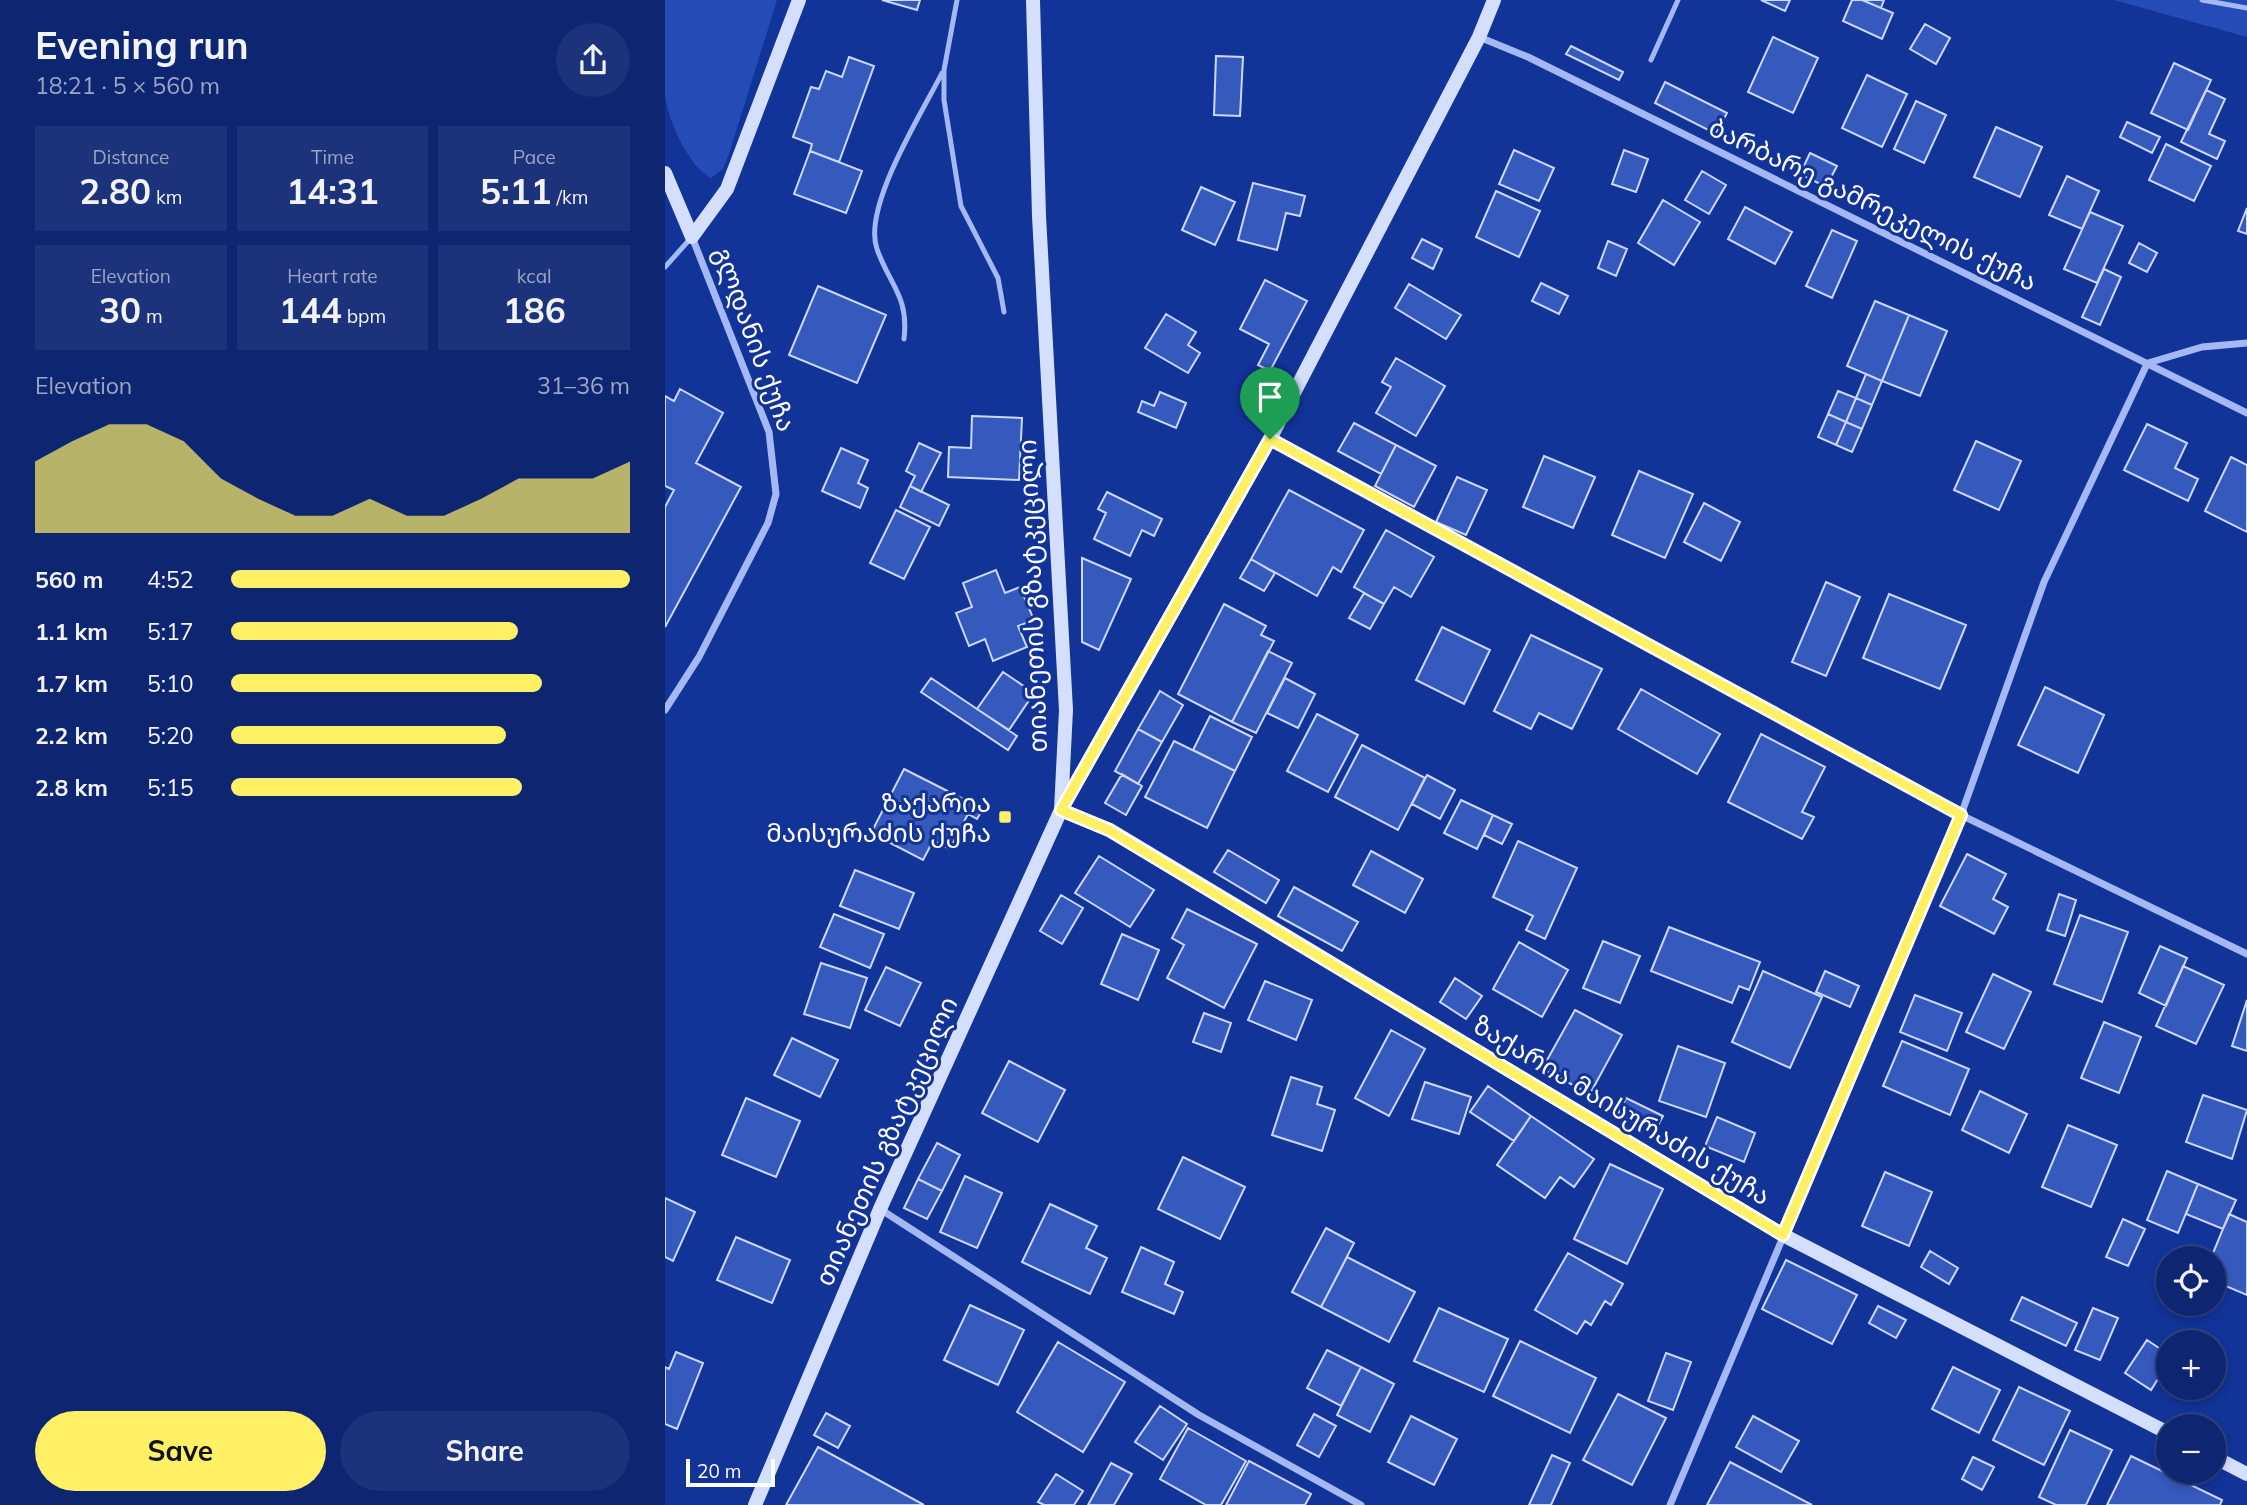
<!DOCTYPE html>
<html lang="en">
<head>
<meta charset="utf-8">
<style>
  body { margin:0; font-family:Mulish,"Noto Sans Georgian",sans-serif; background:#1c327a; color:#f1f3f6; height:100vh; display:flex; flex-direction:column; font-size:26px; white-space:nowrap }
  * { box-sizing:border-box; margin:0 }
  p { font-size:23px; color:#9ba5c4 }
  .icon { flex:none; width:38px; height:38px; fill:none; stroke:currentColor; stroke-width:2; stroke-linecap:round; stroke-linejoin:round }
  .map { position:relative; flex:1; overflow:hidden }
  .side { display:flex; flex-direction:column; background:#0e2672; width:665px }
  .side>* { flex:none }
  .tools { position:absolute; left:1491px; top:1246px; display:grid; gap:14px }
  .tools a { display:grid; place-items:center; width:70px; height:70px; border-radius:50%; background:#0e2672; box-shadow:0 4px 10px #0003,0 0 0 2px #2e4384; font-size:35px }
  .scale { position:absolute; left:21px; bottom:18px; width:89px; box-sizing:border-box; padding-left:7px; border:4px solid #fff; border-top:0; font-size:19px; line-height:24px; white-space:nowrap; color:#fff; -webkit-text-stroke:5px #123398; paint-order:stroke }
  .pin { position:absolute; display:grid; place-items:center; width:60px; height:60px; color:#fff; margin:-72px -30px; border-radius:50% 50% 50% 0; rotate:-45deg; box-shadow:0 0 7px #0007 }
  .pin .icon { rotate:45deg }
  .round { display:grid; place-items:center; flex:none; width:74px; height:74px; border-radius:37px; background:#1c327a }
  .summary { display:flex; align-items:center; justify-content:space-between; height:119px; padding:0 35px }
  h1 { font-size:38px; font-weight:700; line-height:52px }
  .figures { display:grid; grid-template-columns:repeat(3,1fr); gap:10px; height:119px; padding:7px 35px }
  .figures div { display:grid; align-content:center; border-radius:0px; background:#1c327a; text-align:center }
  .figures b { font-size:35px; font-weight:700 }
  .figures small { font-size:19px; font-weight:400 }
  .figures p { font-size:19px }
  .chart { height:196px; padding:14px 35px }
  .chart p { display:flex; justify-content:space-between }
  .chart svg { width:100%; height:126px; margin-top:7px; fill:#fff066; opacity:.7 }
  .button { display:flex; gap:14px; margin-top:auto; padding:14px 35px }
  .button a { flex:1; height:80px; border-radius:42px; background:#fff066; color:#111; font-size:28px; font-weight:700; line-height:80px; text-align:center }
  .button a+a { background:#1c327a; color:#f1f3f6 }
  ul { padding:0 35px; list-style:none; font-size:23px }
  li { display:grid; grid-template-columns:112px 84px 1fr; align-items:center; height:52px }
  li i { height:18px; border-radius:9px; background:#fff066 }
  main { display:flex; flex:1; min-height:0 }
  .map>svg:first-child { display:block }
  .green { fill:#254bb6 }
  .building { fill:#3659be; stroke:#ccd9fd; stroke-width:2 }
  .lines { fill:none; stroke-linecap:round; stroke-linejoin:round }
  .lane { stroke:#a4b9f3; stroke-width:5 }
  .street { stroke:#a4b9f3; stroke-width:7 }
  .secondary { stroke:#d4defd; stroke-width:14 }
  .route-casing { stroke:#fff; stroke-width:14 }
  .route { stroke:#fff066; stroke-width:9 }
  .poi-dot { fill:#fff066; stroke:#123398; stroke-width:2.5 }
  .labels { text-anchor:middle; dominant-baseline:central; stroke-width:6; stroke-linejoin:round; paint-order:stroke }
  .street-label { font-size:26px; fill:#fff; stroke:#123398 }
  .poi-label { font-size:26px; fill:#fff; stroke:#123398; text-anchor:end }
</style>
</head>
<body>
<main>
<section class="side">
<div class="summary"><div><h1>Evening run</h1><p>18:21 · 5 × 560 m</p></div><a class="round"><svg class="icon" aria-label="share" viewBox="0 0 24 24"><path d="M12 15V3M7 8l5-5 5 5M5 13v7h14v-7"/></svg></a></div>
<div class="figures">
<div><p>Distance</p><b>2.80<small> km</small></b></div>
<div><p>Time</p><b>14:31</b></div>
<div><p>Pace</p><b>5:11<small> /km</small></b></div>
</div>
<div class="figures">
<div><p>Elevation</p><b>30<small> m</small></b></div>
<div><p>Heart rate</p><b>144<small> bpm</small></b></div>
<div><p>kcal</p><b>186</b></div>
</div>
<div class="chart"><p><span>Elevation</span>31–36 m</p>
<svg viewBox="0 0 160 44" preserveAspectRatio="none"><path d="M0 44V19L10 12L20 6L30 6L40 12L50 25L60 32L70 38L80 38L90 32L100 38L110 38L120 32L130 25L140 25L150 25L160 19V44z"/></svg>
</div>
<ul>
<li><b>560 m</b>4:52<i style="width:100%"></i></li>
<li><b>1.1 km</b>5:17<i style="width:72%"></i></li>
<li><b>1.7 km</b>5:10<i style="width:78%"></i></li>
<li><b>2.2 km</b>5:20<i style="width:69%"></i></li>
<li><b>2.8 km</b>5:15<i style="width:73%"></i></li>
</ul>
<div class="button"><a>Save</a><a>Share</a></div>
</section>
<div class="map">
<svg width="1582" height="1505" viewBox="0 0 1582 1505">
  <rect width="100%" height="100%" fill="#123398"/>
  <path class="green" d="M0,0H112L65,151L58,169L46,178C24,167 2,119 0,94C0,63 0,31 0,0Z
    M1449,0H1582V37Z"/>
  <path class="building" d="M217,0H255L252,10Z
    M1096,0H1125L1120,11Z
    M1187,0H1197L1228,13L1217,39L1178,21Z
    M1197,0H1219L1216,8Z
    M1260,24L1285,38L1271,64L1245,49Z
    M1108,37L1153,58L1128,113L1083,92Z
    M906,46L958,72L954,80L901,54Z
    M551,56L578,57L575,116L549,115Z
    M184,57L209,66L174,162L145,151L147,144L128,137L146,87L154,89L161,71L177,77Z
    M1509,63L1546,80L1523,130L1486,113Z
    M1202,75L1242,94L1217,147L1177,128Z
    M1000,82L1062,113L1051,134L990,103Z
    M1541,90L1560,99L1544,134L1560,141L1552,159L1516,142Z
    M1251,101L1281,115L1259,163L1229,149Z
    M1462,122L1495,137L1487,153L1455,137Z
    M1331,127L1377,147L1355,197L1309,177Z
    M1501,144L1546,166L1529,201L1484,180Z
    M849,150L889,168L874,201L834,184Z
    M959,150L983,159L971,192L947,184Z
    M145,151L197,171L181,213L129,194Z
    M1145,153L1172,166L1161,187L1135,174Z
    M1037,171L1061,185L1044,214L1020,200Z
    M1402,176L1434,191L1417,229L1384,215Z
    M588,183L640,196L635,216L621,213L612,250L573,240Z
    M536,187L570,202L550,245L517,230Z
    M831,191L875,211L854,257L811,237Z
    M998,200L1035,222L1009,265L973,243Z
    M1080,207L1127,232L1110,264L1063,239Z
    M1582,208V234L1573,231Z
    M1425,212L1458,226L1432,283L1399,269Z
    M1167,230L1192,241L1167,298L1141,286Z
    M757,239L777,249L768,269L747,258Z
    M943,241L962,249L951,276L933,268Z
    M1474,243L1492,253L1482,272L1464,263Z
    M1439,269L1456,277L1435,325L1417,317Z
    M600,280L642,301L605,371L593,365L604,344L575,329Z
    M876,283L903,296L894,314L867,301Z
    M744,284L796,315L781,339L730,308Z
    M153,286L221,315L192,383L124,355Z
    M1210,301L1244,315L1217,381L1182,366Z
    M501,314L531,332L523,345L535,353L523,373L480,348Z
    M1244,315L1282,331L1255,396L1217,381Z
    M731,358L780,386L751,436L711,413L726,387L717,382Z
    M1201,374L1217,381L1207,405L1191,398Z
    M15,389L58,413L31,463L76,487L0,627V507L9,490L0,486V396L9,401Z
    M1173,391L1191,398L1181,422L1163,414Z
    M495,392L521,403L511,428L473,412L477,401L489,406Z
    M1191,398L1207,405L1197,429L1181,422Z
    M1163,414L1181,422L1171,445L1153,437Z
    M307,416L357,418L354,480L283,477L284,447L306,448Z
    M1181,422L1197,429L1187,452L1171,445Z
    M689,423L731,445L716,474L673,451Z
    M1482,424L1522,443L1510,468L1533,479L1523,501L1459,470Z
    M1311,441L1356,461L1334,510L1289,490Z
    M254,443L276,453L256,492L245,486L250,476L241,471Z
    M731,445L771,466L749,507L710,486Z
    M176,448L203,460L193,483L203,488L195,508L157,491Z
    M879,456L930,477L908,528L858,507Z
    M1566,457L1582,465V532L1540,511Z
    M974,471L1028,494L1000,558L947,535Z
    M792,477L822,490L801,535L771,522Z
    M245,486L284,505L274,526L235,507Z
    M624,490L699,530L676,572L668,567L652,596L586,559Z
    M442,492L497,519L489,536L477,530L465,556L429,539L441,513L433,509Z
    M1039,503L1075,522L1056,561L1019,542Z
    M231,510L265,527L239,579L205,563Z
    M721,530L769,557L746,597L729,587L719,604L689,587Z
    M417,558L466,579L434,650L417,642Z
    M586,559L610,573L599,591L575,578Z
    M331,570L340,593L355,587L369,620L353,626L362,647L328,661L320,639L304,646L291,613L307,607L298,583Z
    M1161,582L1195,597L1161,676L1127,662Z
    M699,593L719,604L705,629L684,618Z
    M1224,594L1301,625L1275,689L1198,658Z
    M559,604L601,626L596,635L609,641L567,722L513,694Z
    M777,627L825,650L799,704L751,680Z
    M866,635L937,669L907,729L874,713L866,729L829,711Z
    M603,651L627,663L591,733L567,722Z
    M338,672L369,693L344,730L312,709Z
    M266,678L352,736L343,750L256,692Z
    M620,678L650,694L633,728L602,713Z
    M1380,687L1439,715L1413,773L1353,745Z
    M976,689L1055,734L1032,774L953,729Z
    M495,691L518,705L497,742L473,729Z
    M652,714L693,735L663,792L622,771Z
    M545,716L587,737L570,771L528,750Z
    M473,729L497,742L473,784L450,771Z
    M1096,734L1160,767L1137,812L1149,817L1137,839L1063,802Z
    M509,741L570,771L542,828L480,797Z
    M697,745L760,778L733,830L670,797Z
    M239,769L318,809L312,819L303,814L285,849L268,841L258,860L206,833Z
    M457,774L477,786L461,815L440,803Z
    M762,775L790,790L775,819L747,804Z
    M796,800L828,815L812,849L779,833Z
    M828,815L847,824L837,844L819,835Z
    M853,841L912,868L880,939L861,930L868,916L828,897Z
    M563,850L614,880L601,903L549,872Z
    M706,851L758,879L740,913L688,885Z
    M1302,854L1341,874L1328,899L1343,907L1329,934L1275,906Z
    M434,856L489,890L465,927L410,893Z
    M190,870L249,893L234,929L175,906Z
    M629,887L693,922L677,951L613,916Z
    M1394,894L1411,900L1400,936L1382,930Z
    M396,895L418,908L397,944L375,931Z
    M522,909L592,944L559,1008L502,978L519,945L507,938Z
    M169,914L219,934L205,968L155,947Z
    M1415,915L1463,932L1437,1002L1389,984Z
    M1004,927L1095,962L1084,990L1074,986L1067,1003L986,971Z
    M457,934L494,950L473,1000L436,984Z
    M938,941L975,956L955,1003L918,988Z
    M854,942L903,970L877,1017L828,989Z
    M1495,946L1522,958L1501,1006L1474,993Z
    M156,963L202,978L185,1028L139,1014Z
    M1518,966L1559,985L1531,1044L1491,1026Z
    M221,967L256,983L235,1026L200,1010Z
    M1098,971L1157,997L1125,1068L1067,1042Z
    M1160,971L1194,986L1185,1007L1151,992Z
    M1328,974L1366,992L1339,1049L1301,1032Z
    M790,978L817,996L801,1019L775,1002Z
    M600,981L647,1000L631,1040L583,1020Z
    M1250,995L1297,1013L1282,1051L1235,1032Z
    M1582,1000V1051L1567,1046Z
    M910,1010L957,1035L925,1094L877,1069Z
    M539,1013L566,1023L556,1052L528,1042Z
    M1439,1022L1476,1037L1454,1093L1416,1078Z
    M726,1030L760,1049L724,1116L690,1098Z
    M127,1038L173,1060L155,1097L109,1075Z
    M1237,1041L1304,1069L1285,1115L1218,1086Z
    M1013,1046L1060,1063L1041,1117L994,1101Z
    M344,1061L400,1090L373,1142L317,1113Z
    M626,1077L657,1087L652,1104L670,1110L657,1151L607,1135Z
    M760,1082L806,1097L794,1134L747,1119Z
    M823,1086L866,1116L849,1141L805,1112Z
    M1315,1091L1362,1114L1344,1153L1297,1130Z
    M1538,1095L1582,1110L1567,1159L1521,1142Z
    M81,1098L135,1121L111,1177L57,1155Z
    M961,1098L998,1116L990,1131L953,1114Z
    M866,1116L929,1159L909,1187L895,1177L880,1198L832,1165Z
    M1052,1117L1090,1133L1079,1162L1040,1146Z
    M1403,1125L1452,1145L1426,1207L1377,1187Z
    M272,1143L295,1155L277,1191L253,1179Z
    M518,1157L580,1187L555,1239L493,1209Z
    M945,1164L998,1189L962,1264L909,1239Z
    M1502,1171L1533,1184L1513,1233L1482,1220Z
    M1220,1172L1267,1192L1244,1246L1197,1226Z
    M300,1176L337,1193L312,1248L275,1232Z
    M253,1179L277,1191L262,1219L239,1208Z
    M1533,1184L1571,1200L1558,1229L1521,1214Z
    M0,1198L30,1212L8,1261L0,1257Z
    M385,1204L432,1226L421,1248L442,1258L425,1294L357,1262Z
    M1564,1214L1582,1222V1295L1549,1281V1258H1546Z
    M1458,1219L1480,1229L1463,1266L1441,1257Z
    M661,1228L689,1243L656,1307L627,1292Z
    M71,1237L125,1260L107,1303L52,1280Z
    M476,1247L509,1262L500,1284L518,1292L509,1314L457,1292Z
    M1265,1251L1293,1268L1284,1284L1256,1267Z
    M903,1253L958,1284L946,1305L940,1301L926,1325L920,1321L912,1334L870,1310Z
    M682,1257L750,1292L724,1342L656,1307Z
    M1121,1260L1192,1295L1167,1344L1097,1309Z
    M1357,1297L1412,1323L1401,1346L1346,1320Z
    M305,1305L359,1330L333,1385L279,1360Z
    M1213,1306L1241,1320L1231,1338L1204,1323Z
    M774,1308L843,1339L819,1392L749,1361Z
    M1428,1308L1453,1318L1435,1360L1410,1350Z
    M1482,1340L1503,1354V1363L1486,1390L1460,1373Z
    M855,1341L931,1378L905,1433L828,1396Z
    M393,1342L460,1382L418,1452L352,1412Z
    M662,1350L696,1367L676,1406L642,1388Z
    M11,1352L38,1363L12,1429L0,1424V1367L4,1369Z
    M1001,1353L1026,1362L1008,1410L983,1401Z
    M696,1367L729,1384L705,1432L672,1415Z
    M1288,1367L1335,1390L1314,1433L1267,1409Z
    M1354,1387L1405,1411L1379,1465L1328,1440Z
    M953,1394L1001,1418L967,1485L918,1460Z
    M495,1406L522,1424L498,1460L470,1442Z
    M161,1413L185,1426L173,1448L149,1435Z
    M649,1414L671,1426L654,1457L632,1445Z
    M746,1416L792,1439L769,1485L723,1462Z
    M1088,1416L1134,1441L1116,1472L1071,1447Z
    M523,1428L581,1461L556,1505H541L495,1479Z
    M1405,1430L1447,1450L1421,1505H1391L1374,1497Z
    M153,1447L259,1505H121Z
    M887,1455L905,1463L886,1505H864Z
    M1466,1456L1557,1500L1555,1505H1442Z
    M1308,1457L1329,1467L1317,1490L1297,1479Z
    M584,1461L646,1494L640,1505H561Z
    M1065,1462L1147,1505H1042Z
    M446,1463L467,1474L449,1505H423Z
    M391,1474L418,1491L409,1505H379L373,1502Z"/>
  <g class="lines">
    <path class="lane" d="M292,0L279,70V100L296,206L333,278L339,312
      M1537,0L1582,8
      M986,60L1013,0
      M0,267L26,238
      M239,339C244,296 225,286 212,249C197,207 257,113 277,73"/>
    <path class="street" d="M814,37L863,57L1582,413
      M1483,363L1537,347L1582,343
      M605,439L1296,815L1582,954
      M0,710L34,657L103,523L111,494L104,432L27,237
      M215,1209L534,1415L696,1505
      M1005,1505L1296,815L1379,582L1482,364"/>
    <path class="secondary" d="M0,173L27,237
      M27,237L62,189L134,0
      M398,806L605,439L814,37L829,0
      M396,810L445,830L1118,1235L1503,1433
      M1549,1457L1582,1474
      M90,1505L215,1209L396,810L401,710L374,216L368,0"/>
  </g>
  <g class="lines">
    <g class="route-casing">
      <path id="route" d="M605,439L1296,815L1118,1235L444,830L396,810Z"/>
    </g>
    <use href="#route" class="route"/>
  </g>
  <rect class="poi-dot" x="333" y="810" width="14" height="14" rx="3.5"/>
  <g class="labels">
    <g class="street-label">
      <text transform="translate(1208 204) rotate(26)">ბარბარე გამრეკელის ქუჩა</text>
      <text transform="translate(90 339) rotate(70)">გლდანის ქუჩა</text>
      <text transform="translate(367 596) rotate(-92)">თიანეთის გზატკეცილი</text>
      <text transform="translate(957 1110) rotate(31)">ზაქარია მაისურაძის ქუჩა</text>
      <text transform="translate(221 1141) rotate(-66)">თიანეთის გზატკეცილი</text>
    </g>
    <g class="poi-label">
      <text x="326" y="802">ზაქარია<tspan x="326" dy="30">მაისურაძის ქუჩა</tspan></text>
    </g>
  </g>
</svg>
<div class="tools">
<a><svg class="icon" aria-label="locate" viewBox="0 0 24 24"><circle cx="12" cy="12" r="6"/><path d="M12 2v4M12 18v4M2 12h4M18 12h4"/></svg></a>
<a>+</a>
<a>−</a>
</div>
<div class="scale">20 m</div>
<div class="pin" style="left:605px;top:439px;background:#1e9e55"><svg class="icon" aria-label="arrive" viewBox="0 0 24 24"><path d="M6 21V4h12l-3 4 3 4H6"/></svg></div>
</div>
</main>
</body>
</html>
